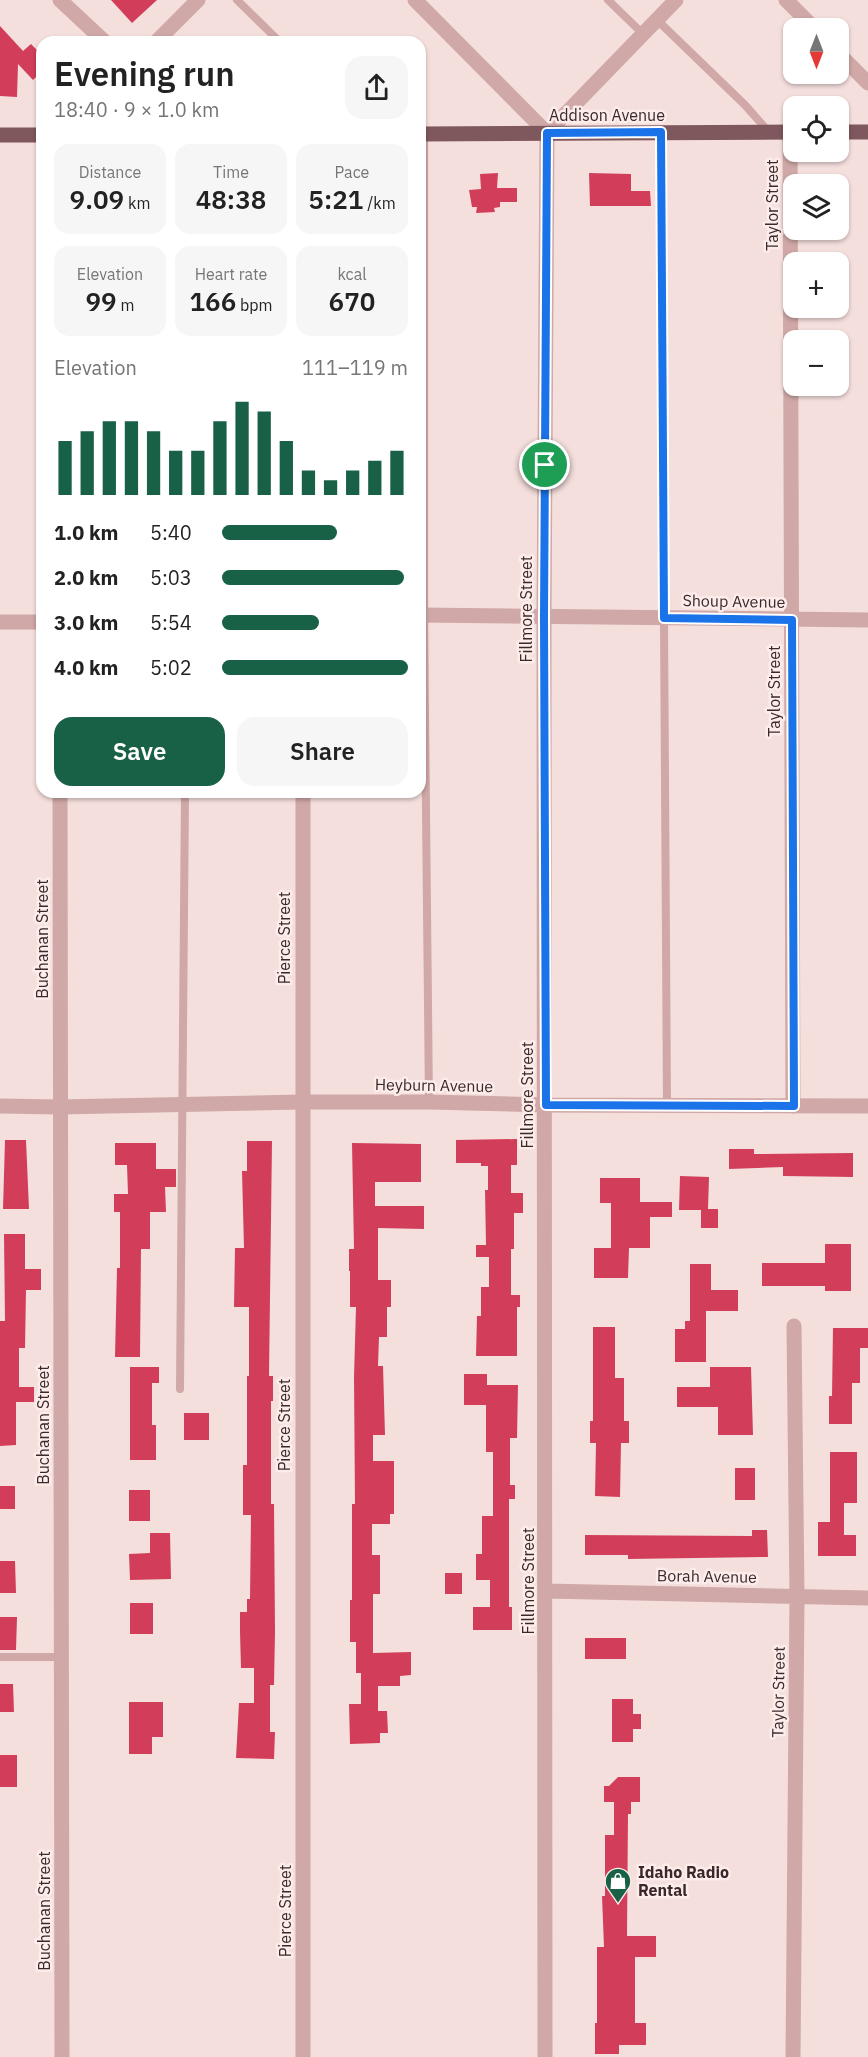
<!DOCTYPE html>
<html lang="en">
<head>
<meta charset="utf-8">
<style>
  body { margin:0; font-family:"IBM Plex Sans",sans-serif; background:#f6f6f6; color:#222; height:100vh; display:flex; flex-direction:column; font-size:22px; white-space:nowrap }
  * { box-sizing:border-box; margin:0 }
  p { font-size:20px; color:#767676 }
  .icon { flex:none; width:33px; height:33px; fill:none; stroke:currentColor; stroke-width:2; stroke-linecap:round; stroke-linejoin:round }
  .map { position:relative; flex:1; overflow:hidden }
  .sheet { position:absolute; left:36px; top:36px; width:390px; height:762px; display:flex; flex-direction:column; background:#fff; border-radius:18px; box-shadow:0 2px 4px #0004 }
  .sheet>* { flex:none }
  .needle { width:39px; rotate:180deg }
  .fabs { position:absolute; left:783px; top:18px; display:grid; gap:12px }
  .fabs a { display:grid; place-items:center; width:66px; height:66px; border-radius:12px; background:#fff; box-shadow:0 2px 4px #0004; font-size:30px }
  .pin { position:absolute; display:grid; place-items:center; width:51px; height:51px; color:#fff; margin:-26px; border:3px solid #fff; border-radius:50%; box-shadow:0 2px 6px #0007 }
  .round { display:grid; place-items:center; flex:none; width:63px; height:63px; border-radius:18px; background:#f6f6f6 }
  .overview { display:flex; align-items:center; justify-content:space-between; height:102px; padding:0 18px }
  h1 { font-size:33px; font-weight:600; line-height:45px }
  .figures { display:grid; grid-template-columns:repeat(3,1fr); gap:9px; height:102px; padding:6px 18px }
  .figures div { display:grid; align-content:center; border-radius:15px; background:#f6f6f6; text-align:center }
  .figures b { font-size:26px; font-weight:600 }
  .figures small { font-size:16px; font-weight:400 }
  .figures p { font-size:16px }
  .chart { height:168px; padding:12px 18px }
  .chart p { display:flex; justify-content:space-between }
  .chart svg { width:100%; height:108px; margin-top:6px; stroke:#196146; stroke-width:6 }
  .cta { display:flex; gap:12px; margin-top:auto; padding:12px 18px }
  .cta a { flex:1; height:69px; border-radius:18px; background:#196146; color:#fff; font-size:24px; font-weight:600; line-height:69px; text-align:center }
  .cta a+a { background:#f6f6f6; color:#222 }
  ul { padding:0 18px; list-style:none; font-size:20px }
  li { display:grid; grid-template-columns:96px 72px 1fr; align-items:center; height:45px }
  li i { height:15px; border-radius:8px; background:#196146 }
  .map>svg:first-child { display:block }
  .building { fill:#d23e5a }
  .lines { fill:none; stroke-linecap:round; stroke-linejoin:round }
  .service { stroke:#cfa8a7; stroke-width:8 }
  .minor { stroke:#cfa8a7; stroke-width:15 }
  .tertiary { stroke:#cfa8a7; stroke-width:15 }
  .primary { stroke:#7e585c; stroke-width:15 }
  .route-casing { stroke:#fff; stroke-width:12 }
  .route { stroke:#1a73e8; stroke-width:8 }
  .labels { text-anchor:middle; dominant-baseline:central; stroke-width:5; stroke-linejoin:round; paint-order:stroke }
  .street-label { font-size:16px; fill:#3a282a; stroke:#fcecea }
  .poi-label { font-size:16px; font-weight:bold; fill:#3a282a; stroke:#fcecea; text-anchor:start }
</style>
</head>
<body>
<div class="map">
<svg width="868" height="2057" viewBox="0 0 868 2057">
  <rect width="100%" height="100%" fill="#f5dfdd"/>
  <path class="building" d="M111,0H157L132,23Z
    M0,26L23,51L31,44L42,55V71L33,80L18,64L17,97L0,96Z
    M498,173L497,188H517V202H500V207L494,208L495,212L476,213L477,207H472L469,190L481,189L480,174Z
    M589,173L631,174V191H650L651,206H590Z
    M517,1139V1165H511V1193H523V1213H514V1249H511V1295H520V1307H517V1356H476L477,1316H481V1287H489V1257H476V1245H486L485,1190H488V1166H481V1163H456V1140Z
    M5,1140H26L29,1209H3Z
    M247,1141H272L269,1376H273V1401H271V1504H274L275,1632L274,1685H270V1732H275L274,1759L236,1758L239,1703H254V1668H241L240,1632V1612H247V1599H250L251,1515H243V1465H247V1376H249V1307H234L235,1248H244L242,1171H247Z
    M115,1143H156V1169H176V1187H165L166,1212H150V1249H141L140,1357H115L117,1268H120V1212H114V1194H128L127,1165H115Z
    M352,1143L421,1144V1182H375V1206H424V1229L378,1228V1280H391V1307H387V1337H379L378,1366H383L385,1435H373V1461H394V1514H390V1524H372V1555H380V1594H373V1653L411,1652V1675L400,1676V1686H378V1711H387L388,1733H380V1743L350,1744L349,1704H361V1673H356V1642H350V1600H352V1504H355L354,1377L356,1307H350V1271H349V1249H354Z
    M729,1149H754V1154L853,1153V1177L783,1176V1167L729,1169Z
    M680,1176L709,1177L708,1209H718V1228H701V1210H679Z
    M600,1178H640V1202H672V1217H650V1248H629L628,1278H594V1248H611V1203H600Z
    M4,1234H25V1269H41V1290H26L25,1348H19V1387H34V1402H16V1445L0,1446V1321H5Z
    M825,1244H851V1291H825V1286H762V1263H825Z
    M690,1264H711V1290H738V1311H706V1362H675V1329H685V1321H690Z
    M593,1327H615V1378H624V1421H629V1443H621L620,1497L595,1496L596,1443H590V1421H593Z
    M833,1328H868V1348H860V1383H852V1424H829V1396H832Z
    M130,1367H159V1383H152V1425H156V1460H130Z
    M710,1367H751L753,1435H718V1407H677V1387H710Z
    M464,1374H487V1385H518L517,1438H510V1485H515V1499H509V1607H512V1630H473V1607H490V1580H476V1554H482V1516H493V1452H486V1405H464Z
    M184,1413H209V1440H184Z
    M830,1452H857V1503H844V1535H856V1556H818V1522H830Z
    M735,1468H755V1500H735Z
    M0,1486H15V1509H0Z
    M129,1490H150V1521H129Z
    M752,1530H767L768,1557L628,1559V1555H585V1535L752,1536Z
    M150,1533H170L171,1579L130,1580L129,1554L150,1553Z
    M0,1561H15L16,1593H0Z
    M445,1573H462V1594H445Z
    M130,1603H153V1634H130Z
    M0,1617H17L16,1650H0Z
    M585,1638H626V1659H585Z
    M0,1684H13L14,1712H0Z
    M612,1699H633V1714H641V1729H633V1742H612Z
    M129,1702H163V1737H152V1754H129Z
    M0,1755H17V1787H0Z
    M618,1777H640V1802H631V1814H628L627,1936H656V1957H635V2023H646V2045H619V2054H595V2023H597V1947H604L602,1896H605V1835H614V1802H604V1786H609Z"/>
  <g class="lines">
    <path class="service" d="M237,0L280,42
      M608,0L643,34
      M657,20L745,105L768,131
      M661,132L667,1106
      M424,134V615L429,1102
      M180,1389L185,792
      M0,1657H62"/>
    <path class="minor" d="M60,0L105,42
      M415,0L547,133L544,617L545,2057
      M786,0L814,28
      M156,42L198,0
      M838,53L868,83
      M790,132L793,1106
      M60,792L62,2057
      M303,792V2057
      M546,1591L868,1598
      M793,2057L797,1596L794,1326"/>
    <path class="tertiary" d="M547,133L676,0
      M420,615L868,620
      M0,622H42
      M0,1106L60,1107L302,1102H429L546,1105L868,1106"/>
    <path class="primary" d="M838,132H868
      M420,134L794,132
      M0,135H42"/>
  </g>
  <g class="lines">
    <g class="route-casing">
      <path id="route" d="M661,132L664,618L792,620L794,1106L546,1105L544,617L547,133Z"/>
    </g>
    <use href="#route" class="route"/>
  </g>
  <defs>
    <g id="shop-pin" transform="scale(1.35)"><path d="M0 17L-7.5 6A9.5 9.5 0 1 1 7.5 6Z" fill="#196146" stroke="#fcecea"/><path d="M-5-2.5h2.3a2.7 3.5 0 0 1 5.4 0H5L5.5 6h-11ZM-1.5-2.5h3a1.5 2.3 0 0 0-3 0Z" fill="#fff"/></g>
  </defs>
  <g fill-rule="evenodd">
    <use href="#shop-pin" x="618" y="1881"/>
  </g>
  <g class="labels">
    <g class="street-label">
      <text x="607" y="115">Addison Avenue</text>
      <text transform="translate(772 205) rotate(-90)">Taylor Street</text>
      <text transform="translate(734 601) rotate(1)">Shoup Avenue</text>
      <text transform="translate(526 609) rotate(-90)">Fillmore Street</text>
      <text transform="translate(774 691) rotate(-90)">Taylor Street</text>
      <text transform="translate(284 938) rotate(-90)">Pierce Street</text>
      <text transform="translate(42 939) rotate(-90)">Buchanan Street</text>
      <text transform="translate(434 1085) rotate(1)">Heyburn Avenue</text>
      <text transform="translate(527 1095) rotate(-90)">Fillmore Street</text>
      <text transform="translate(43 1425) rotate(-90)">Buchanan Street</text>
      <text transform="translate(284 1425) rotate(-90)">Pierce Street</text>
      <text transform="translate(707 1576) rotate(1)">Borah Avenue</text>
      <text transform="translate(528 1581) rotate(-90)">Fillmore Street</text>
      <text transform="translate(778 1692) rotate(-89)">Taylor Street</text>
      <text transform="translate(44 1911) rotate(-90)">Buchanan Street</text>
      <text transform="translate(285 1911) rotate(-90)">Pierce Street</text>
    </g>
    <g class="poi-label">
      <text x="638" y="1872">Idaho Radio<tspan x="638" dy="18">Rental</tspan></text>
    </g>
  </g>
</svg>
<div class="fabs">
<a><svg class="needle" viewBox="-14 -14 28 28"><path d="M0-13l5 13h-10z" fill="#e53935"/><path d="M0 13l5-13h-10z" fill="#767676"/></svg></a>
<a><svg class="icon" aria-label="locate" viewBox="0 0 24 24"><circle cx="12" cy="12" r="6"/><path d="M12 2v4M12 18v4M2 12h4M18 12h4"/></svg></a>
<a><svg class="icon" aria-label="layers" viewBox="0 0 24 24"><path d="M12 4l9 5-9 5-9-5zM3 14l9 5 9-5"/></svg></a>
<a>+</a>
<a>−</a>
</div>
<div class="pin" style="left:545px;top:465px;background:#1e9e55"><svg class="icon" aria-label="arrive" viewBox="0 0 24 24"><path d="M6 21V4h12l-3 4 3 4H6"/></svg></div>
<section class="sheet">
<div class="overview"><div><h1>Evening run</h1><p>18:40 · 9 × 1.0 km</p></div><a class="round"><svg class="icon" aria-label="share" viewBox="0 0 24 24"><path d="M12 15V3M7 8l5-5 5 5M5 13v7h14v-7"/></svg></a></div>
<div class="figures">
<div><p>Distance</p><b>9.09<small> km</small></b></div>
<div><p>Time</p><b>48:38</b></div>
<div><p>Pace</p><b>5:21<small> /km</small></b></div>
</div>
<div class="figures">
<div><p>Elevation</p><b>99<small> m</small></b></div>
<div><p>Heart rate</p><b>166<small> bpm</small></b></div>
<div><p>kcal</p><b>670</b></div>
</div>
<div class="chart"><p><span>Elevation</span>111–119 m</p>
<svg viewBox="0 0 160 44" preserveAspectRatio="none"><path d="M5 44V22M15 44V18M25 44V14M35 44V14M45 44V18M55 44V26M65 44V26M75 44V14M85 44V6M95 44V10M105 44V22M115 44V34M125 44V38M135 44V34M145 44V30M155 44V26"/></svg>
</div>
<ul>
<li><b>1.0 km</b>5:40<i style="width:62%"></i></li>
<li><b>2.0 km</b>5:03<i style="width:98%"></i></li>
<li><b>3.0 km</b>5:54<i style="width:52%"></i></li>
<li><b>4.0 km</b>5:02<i style="width:100%"></i></li>
</ul>
<div class="cta"><a>Save</a><a>Share</a></div>
</section>
</div>
</body>
</html>
